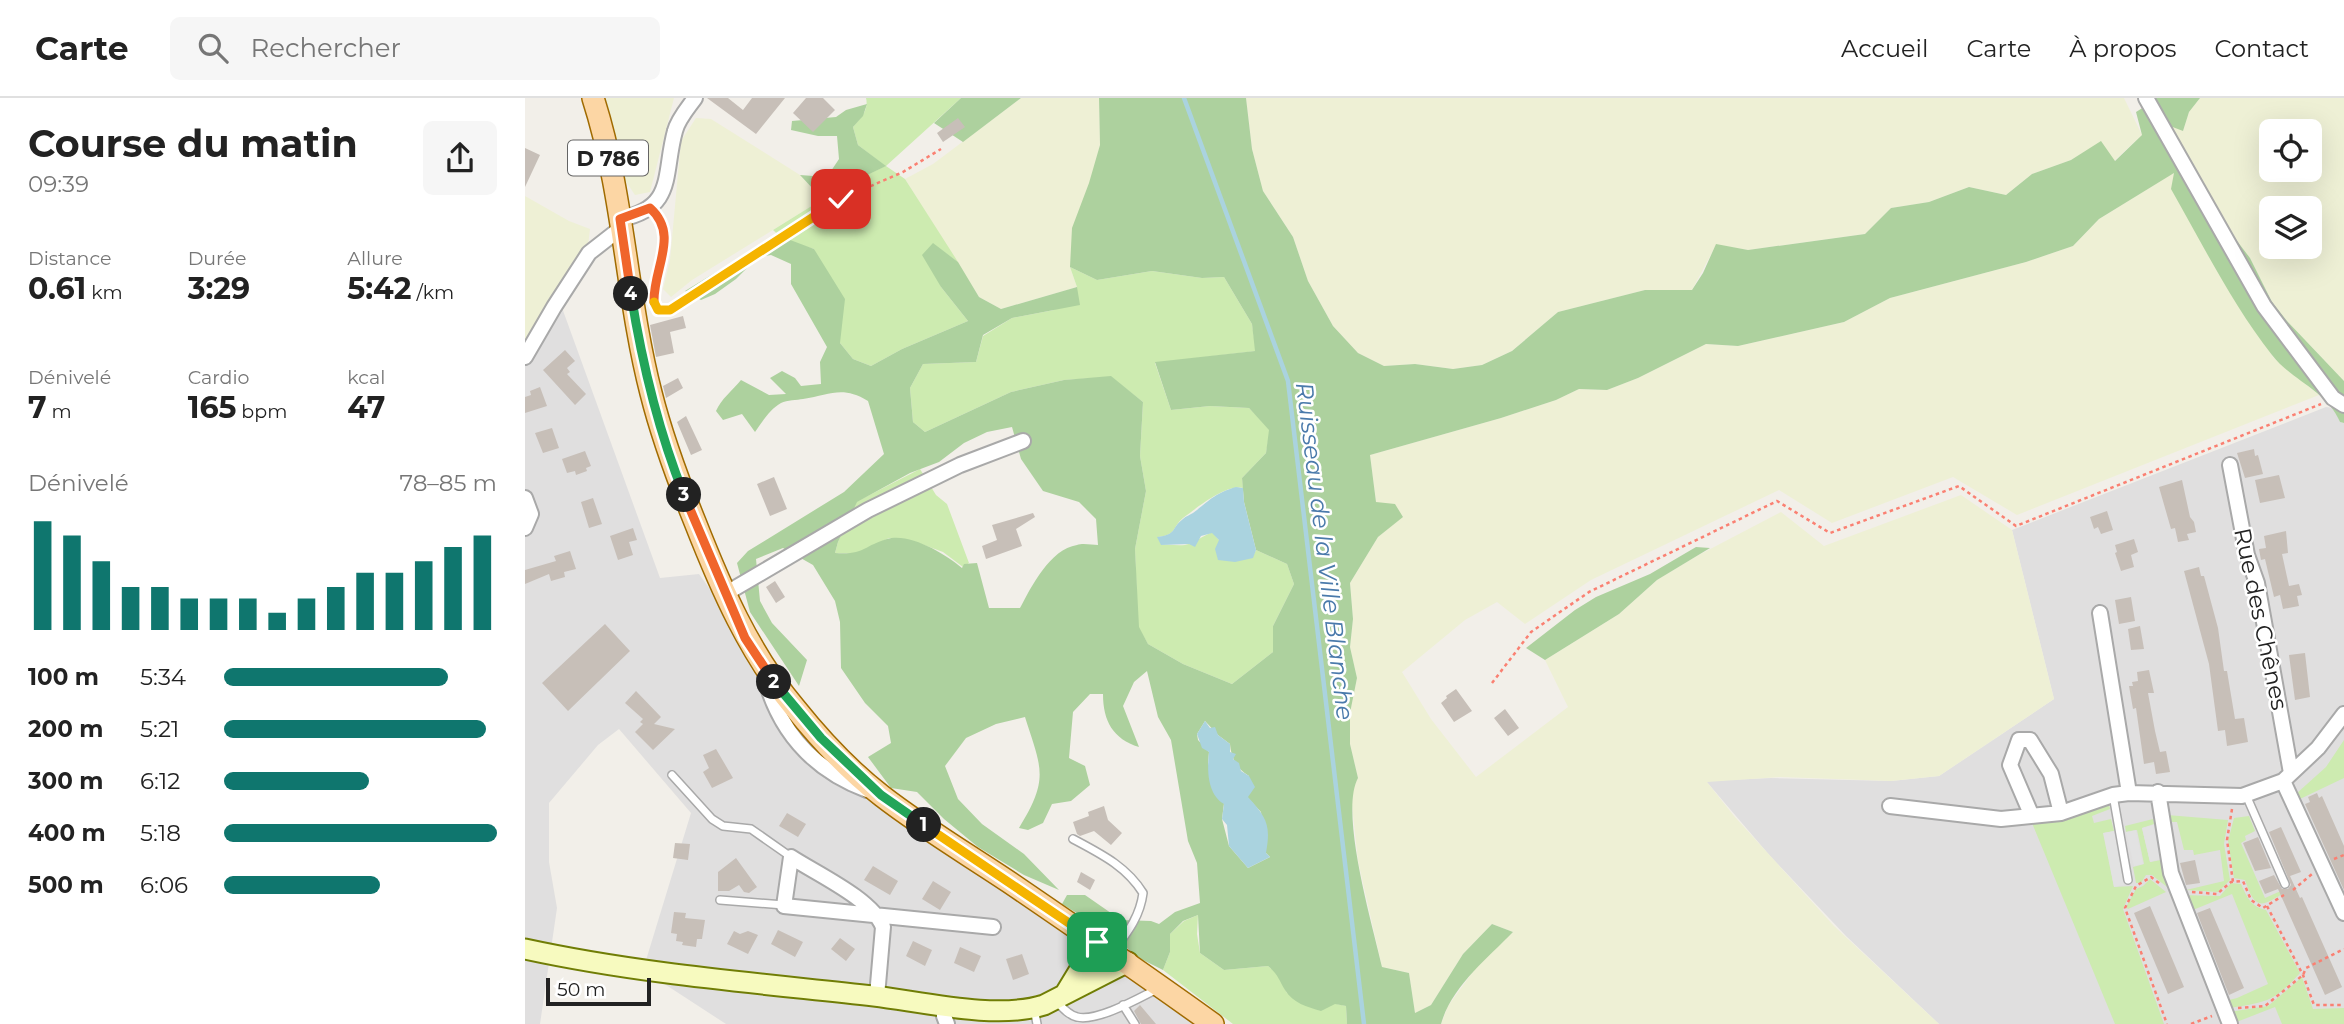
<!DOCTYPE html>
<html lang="fr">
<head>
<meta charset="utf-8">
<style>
  body { margin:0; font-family:Montserrat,sans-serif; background:#f6f6f6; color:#222; height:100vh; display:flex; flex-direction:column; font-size:26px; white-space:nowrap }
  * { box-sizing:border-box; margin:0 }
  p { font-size:23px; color:#767676 }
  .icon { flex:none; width:38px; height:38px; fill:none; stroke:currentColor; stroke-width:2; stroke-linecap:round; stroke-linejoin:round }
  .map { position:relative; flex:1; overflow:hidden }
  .panel { display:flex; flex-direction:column; background:#fff; width:525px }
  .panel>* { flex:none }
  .tools { position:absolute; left:1734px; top:21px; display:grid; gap:14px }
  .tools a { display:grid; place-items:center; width:63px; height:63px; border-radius:10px; background:#fff; box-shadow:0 7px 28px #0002; font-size:35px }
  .scale { position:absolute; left:21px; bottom:18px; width:105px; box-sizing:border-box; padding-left:7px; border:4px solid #222; border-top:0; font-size:19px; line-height:24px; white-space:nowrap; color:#222; -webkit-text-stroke:5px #fff; paint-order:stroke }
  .pin { position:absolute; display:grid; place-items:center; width:60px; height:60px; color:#fff; margin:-30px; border-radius:14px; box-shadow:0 4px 10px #0006 }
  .km { position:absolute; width:35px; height:35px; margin:-18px; border-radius:50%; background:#222; color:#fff; font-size:19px; line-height:35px; text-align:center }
  .round { display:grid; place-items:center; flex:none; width:74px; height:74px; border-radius:10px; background:#f6f6f6 }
  .headline { display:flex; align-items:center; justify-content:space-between; height:119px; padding:0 28px }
  h1 { font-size:38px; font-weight:700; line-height:52px }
  .metrics { display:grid; grid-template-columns:repeat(3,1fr); gap:10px; height:119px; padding:7px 28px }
  .metrics div { display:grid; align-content:center }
  .metrics b { font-size:30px; font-weight:700 }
  .metrics small { font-size:19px; font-weight:400 }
  .metrics p { font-size:19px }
  .chart { height:196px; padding:14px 28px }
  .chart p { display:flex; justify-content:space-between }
  .chart svg { width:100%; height:126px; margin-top:7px; stroke:#0f766e; stroke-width:6 }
  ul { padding:0 28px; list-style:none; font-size:23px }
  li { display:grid; grid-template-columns:112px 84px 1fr; align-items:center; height:52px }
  li i { height:18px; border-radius:9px; background:#0f766e }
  header { display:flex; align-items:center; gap:42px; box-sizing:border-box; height:98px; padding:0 35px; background:#fff; border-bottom:2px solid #e0e0e0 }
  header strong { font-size:33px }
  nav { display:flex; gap:38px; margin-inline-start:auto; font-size:24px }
  .search { width:490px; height:63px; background:#f6f6f6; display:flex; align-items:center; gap:18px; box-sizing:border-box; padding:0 24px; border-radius:10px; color:#767676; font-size:26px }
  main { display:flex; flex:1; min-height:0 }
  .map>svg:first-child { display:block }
  .residential { fill:#e0dfdf }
  .farmland { fill:#eef0d5; fill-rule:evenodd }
  .grass { fill:#cdebb0 }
  .forest { fill:#add19e; fill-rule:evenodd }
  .parking { fill:#e2e2e2 }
  .water { fill:#aad3df }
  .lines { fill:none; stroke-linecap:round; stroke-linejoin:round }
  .stream { stroke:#aad3df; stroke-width:4.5 }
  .building { fill:#c7bfb8 }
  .lane-casing { stroke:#a9a9a9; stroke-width:10 }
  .street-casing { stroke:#a9a9a9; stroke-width:18 }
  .secondary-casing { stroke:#707d05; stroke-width:23 }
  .primary-casing { stroke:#a06b00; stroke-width:24 }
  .path { stroke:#fa8072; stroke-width:2.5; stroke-dasharray:3.5 3.5; stroke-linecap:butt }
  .lane { stroke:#fff; stroke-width:7 }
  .street { stroke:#fff; stroke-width:14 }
  .secondary { stroke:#f7fabf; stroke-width:19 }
  .primary { stroke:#fcd6a4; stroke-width:21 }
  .split-1-casing { stroke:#fff; stroke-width:14 }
  .split-2-casing { stroke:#fff; stroke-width:14 }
  .split-3-casing { stroke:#fff; stroke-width:14 }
  .split-4-casing { stroke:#fff; stroke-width:14 }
  .split-5-casing { stroke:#fff; stroke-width:14 }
  .split-6-casing { stroke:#fff; stroke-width:14 }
  .split-1 { stroke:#f5b400; stroke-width:9 }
  .split-2 { stroke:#22a559; stroke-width:9 }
  .split-3 { stroke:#f0652b; stroke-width:9 }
  .split-4 { stroke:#22a559; stroke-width:9 }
  .split-5 { stroke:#f0652b; stroke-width:9 }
  .split-6 { stroke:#f5b400; stroke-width:9 }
  .labels { text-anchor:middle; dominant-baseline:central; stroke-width:5; stroke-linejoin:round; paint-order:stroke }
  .shield { fill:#fff; stroke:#646464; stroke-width:2 }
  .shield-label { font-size:21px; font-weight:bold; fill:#222 }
  .street-label { font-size:23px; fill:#222; stroke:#fff }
  .water-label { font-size:24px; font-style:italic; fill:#4a7aab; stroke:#fff }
</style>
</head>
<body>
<header>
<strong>Carte</strong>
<div class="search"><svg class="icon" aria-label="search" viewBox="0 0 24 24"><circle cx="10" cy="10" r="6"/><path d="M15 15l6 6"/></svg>Rechercher</div>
<nav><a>Accueil</a><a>Carte</a><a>À propos</a><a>Contact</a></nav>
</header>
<main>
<section class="panel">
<div class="headline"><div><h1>Course du matin</h1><p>09:39</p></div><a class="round"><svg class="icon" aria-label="share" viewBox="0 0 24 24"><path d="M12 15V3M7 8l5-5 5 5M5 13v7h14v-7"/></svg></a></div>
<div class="metrics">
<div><p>Distance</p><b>0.61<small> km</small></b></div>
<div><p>Durée</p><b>3:29</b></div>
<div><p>Allure</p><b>5:42<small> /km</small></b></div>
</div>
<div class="metrics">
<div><p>Dénivelé</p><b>7<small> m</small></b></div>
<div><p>Cardio</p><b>165<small> bpm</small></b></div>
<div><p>kcal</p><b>47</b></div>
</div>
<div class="chart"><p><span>Dénivelé</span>78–85 m</p>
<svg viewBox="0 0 160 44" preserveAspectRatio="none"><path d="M5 44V6M15 44V11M25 44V20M35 44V29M45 44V29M55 44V33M65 44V33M75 44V33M85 44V38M95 44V33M105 44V29M115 44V24M125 44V24M135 44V20M145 44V15M155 44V11"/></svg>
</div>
<ul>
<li><b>100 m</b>5:34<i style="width:82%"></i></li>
<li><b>200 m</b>5:21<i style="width:96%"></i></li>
<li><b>300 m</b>6:12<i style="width:53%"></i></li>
<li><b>400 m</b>5:18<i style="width:100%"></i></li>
<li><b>500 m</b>6:06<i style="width:57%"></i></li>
</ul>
</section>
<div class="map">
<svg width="1819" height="926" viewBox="0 0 1819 926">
  <rect width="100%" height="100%" fill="#f2efe9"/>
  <path class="residential" d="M32,196L135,480L174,476L220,540L356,697L686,926H201L118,872L166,715L94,631L73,647L24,705V764L32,810L15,926H0V242Z
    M1801,309L1809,310L1815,324L1819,325V926H1414L1321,838L1246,759L1181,683L1246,680L1366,683L1414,678L1529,601L1487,432Z"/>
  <path class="farmland" d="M81,0H149L125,94L110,97L100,82Z
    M496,0H574L575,47L545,169L552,189L476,211L454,199L380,81L408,66Z
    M721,0H1599L1617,37L1589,63L1576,44L1546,62L1507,76L1481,97L1444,89L1404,104L1366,110L1340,136L1223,152L1191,147L1167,192H1120L1033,214L987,253L957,267L928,271L890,266L859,268L833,255L808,228L783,183L768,139L738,93L727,51Z
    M1675,0H1819V283L1762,223L1747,204L1725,160L1703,131L1645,26L1658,33L1664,14ZM1746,33H1785V72H1746ZM1746,110H1785V149H1746Z
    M171,20L186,21L275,77L289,92L293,104L167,182L146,199L138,191L145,162L156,43Z
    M1650,74L1748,259L1794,297L1492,417L1428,379L1307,425L1254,392L1066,482L1000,526L972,504L940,522L877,574L906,621L951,679L1043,609L1020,562L1094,516L1132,482L1170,459L1256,414L1299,448L1436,397L1487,432L1529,601L1414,678L1366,683L1255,679L1182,684L1209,718L1309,828L1414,926H916L923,908L952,868L988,834L967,826L938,856L906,907L890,915L884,875L857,869L833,763L827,707L828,690L833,680L825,646V615L832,580L825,549L828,521L825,485L853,439L878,418L851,404L845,357L976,320L1031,302L1054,291L1082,292L1113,280L1181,246L1213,248L1319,224L1365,200L1501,164L1548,148L1574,121Z
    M0,98L44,123L65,131L63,148L0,244Z"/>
  <path class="grass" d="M341,0H436L361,68L380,81L433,164L408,146L416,189L443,223L377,251L346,268L328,261L315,245L289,151C276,147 258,143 248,132L293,104L289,92L307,94L360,68L333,47L328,29C336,20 344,12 341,0Z
    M545,169L572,182L627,173L677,180L699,179L727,226L731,253L630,265L646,312L685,308L724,310L745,332L741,355L717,380L718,390C700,386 672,410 658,420C647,429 652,437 633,439L637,447C645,446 652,448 660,447C669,445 678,438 687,434L694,442L727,460L731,452L762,466L769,486L748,528V554L707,586L658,566L623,546L613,529L610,451L621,393L615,358L618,304L586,279L539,282L486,294L400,334L388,324L385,290L398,266L451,264L458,238L487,220L529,212L552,189Z
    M395,371L411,397L422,406L444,465L438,469L418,454L388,443L364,440L333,455H310L313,444L331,404Z
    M1819,642V680L1775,701L1772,695L1801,669Z
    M1584,707L1585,711L1567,718L1569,725L1586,721L1589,733L1579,735L1589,789L1608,788L1598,811L1639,926H1590L1507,725L1514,722L1540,720Z
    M1642,717L1703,722L1699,746L1705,782L1693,794L1661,792L1699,783L1695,752L1669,757L1668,752H1659L1652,724H1643Z
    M1724,718L1730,733L1720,738L1721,742L1716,745L1740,800L1758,792L1760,794C1737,809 1730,813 1720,782L1709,780L1703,743L1709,720Z
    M1628,721L1629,726L1617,730L1625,764L1636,762L1642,789L1627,777H1621L1616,785H1611L1608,769L1619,766L1612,732L1601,734L1600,728Z
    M1625,781L1641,794L1603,811L1601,809L1611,791L1618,788Z
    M1706,785L1716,786C1722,799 1726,809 1741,812L1775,875C1749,904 1742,904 1705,910L1700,903L1712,900L1743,886L1707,796L1663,814L1656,797L1695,798Z
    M673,817L672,836L675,855L699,872L743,868L753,876L762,895L821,908L822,926H708L638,872L645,854V836L659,823Z
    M1777,879L1788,911L1819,910V926H1757L1750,909L1709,925L1704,914L1743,908Z"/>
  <path class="forest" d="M436,0H496L438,44L409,25Z
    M574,0H721L727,51L738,93L768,139L783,183L808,228L833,255L859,268L890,266L928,271L957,267L987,253L1033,214L1120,192H1167L1178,175L1191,146L1223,152L1340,136L1366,110L1404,104L1444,89L1481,97L1507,76L1546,62L1576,43L1590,63L1617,37L1611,14L1619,9L1618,0H1675L1664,14L1658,33L1645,28L1703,131L1725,160L1747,204L1762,223L1819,283V325L1815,324C1802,293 1766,282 1747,257C1707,206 1678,147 1646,91L1649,75L1574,121L1548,148L1501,164L1365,200L1319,224L1213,248L1181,246L1113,280L1082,292L1054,291L1031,302L976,320L845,357L851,404L870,406L878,419L853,439L825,485L828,521L825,549L832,580L825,615V646L833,680C814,715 848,828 857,869L884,875L890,915L906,907L938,856L967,826L988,834C962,861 927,888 916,926H822L821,908L810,906L796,913C782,909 768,905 760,892C754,882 753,876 743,868L699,872L675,855L673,817L658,823L645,836V854L638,872L612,859L589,838L537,806L542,797H560L596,822L626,823L634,826L650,814L675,805L672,765L663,743L646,642L633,619L622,573L609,584L598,608L614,649C588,641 578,623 578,596H565L548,614L544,660L560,668L565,687L546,703L527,706L518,725L503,732L494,730C525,680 516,670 500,619L471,626L441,640L420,668L433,701L457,726L499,756L534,792L499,777L453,749L419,721L392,694L366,690L343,659L366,645L363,628L340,605L316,570L315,524L310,503L288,467L258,450L231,461L235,503L247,525L282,562L274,588L225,514L212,465L223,453L319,394L359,356L343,303C317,287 305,297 278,301C272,302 262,302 256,305C245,311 237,324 230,334L217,316L198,322L191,313C196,301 207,293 216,282L244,297L261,296L245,280L257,273L270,280L276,288L296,286L295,264L302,249L266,186V166L246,157L233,159L211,181L190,196L176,202L160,193L252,137L289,151L320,201L315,245L328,261L346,268L377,251L443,223L416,189L397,157L408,145L433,164L454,199L476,211L552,189L555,207L487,220L458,237L451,264L398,266L385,290L388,324L400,334L486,294L539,282L586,278L618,304L615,358L621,393L610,451L614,529L623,546L658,566L707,586L748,554V528L769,486L762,466L731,452L719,404L717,380L741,355L744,332L724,310L685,308L646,312L630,264L730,253L727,226L699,179L677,180L627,173L572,182L545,169L547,130L564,85L575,47ZM487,329L496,361L518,393L554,404L571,421L573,447C567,447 558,445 552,447C525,451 506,489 495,510H464L452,465L439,466L437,470C421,456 384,434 362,441C338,448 340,457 310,455L313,444L332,404L385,375L414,364L439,345L462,334ZM680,623L693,637L705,646C706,660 712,671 724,678L722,699L736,714L741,755L745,759L723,770L704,748L697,721L699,705L683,665L684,654L673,642L672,636Z
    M342,6L338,18L328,29L333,47L361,68L307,94L289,92L275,77L302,79L314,61L312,38H293L266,32L267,23L311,19L321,12Z
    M1171,449L1185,450L1132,482L1094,516L1020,562L1001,550L1050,512L1071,499L1125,476Z"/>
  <path class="parking" d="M1629,727L1636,761L1625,764L1617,730Z
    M1611,732L1618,766L1609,768L1601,734Z
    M1589,733L1599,787L1589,789L1578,735Z"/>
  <path class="water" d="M711,389L718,390L719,404L731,452L728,460L710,464L693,462L690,451L694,442L687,435L676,438L670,449L664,446L636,447L632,439C652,437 646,430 658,421C661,418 665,417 668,415C684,403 690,395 711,389Z
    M680,623L685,630L690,629L693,637L705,646V654L711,656L708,661L714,665L716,673L724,678L730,689L723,699C742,720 746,727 741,755L745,759L723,770L704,748L702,727L697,721L699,706C682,696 682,671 684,654L677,650L672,636Z"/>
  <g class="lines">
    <path class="stream" d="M659,0L763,283L839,926"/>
  </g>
  <path class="building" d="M182,0H203L218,12L227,0H260L231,36Z
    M281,0H298L310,12L288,34L268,15Z
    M433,20L440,29L418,44L412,35Z
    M0,50L15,57L0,89Z
    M158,218L161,230L145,234L149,255L131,259L125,227Z
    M40,252L50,263L42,270L45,274L42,276L61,296L50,307L18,272Z
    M153,280L158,290L141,300L138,288Z
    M15,289L22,308L0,315V299L6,297L5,293Z
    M161,318L177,352L166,357L152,324Z
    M27,330L34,350L18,355L10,335Z
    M1729,351L1730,358L1733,357L1738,376L1720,380L1712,355Z
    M60,353L66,368L61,370L62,373L51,377L50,373L42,375L37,361Z
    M1754,377L1760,400L1735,405L1730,382Z
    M249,379L262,411L245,418L232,386Z
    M1657,382L1665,419L1669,424L1671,434L1662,436L1664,442L1653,444L1650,430L1646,431L1634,389Z
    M68,400L77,426L64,430L56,404Z
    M1582,413L1588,432L1576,436L1573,429L1569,431L1565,419Z
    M508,415L510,419L491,431L497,448L461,461L457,448L472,442L467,427Z
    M108,430L112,442L104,444L108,457L93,462L85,438Z
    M1761,433L1763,455L1757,456L1764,488L1774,486L1777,497L1772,498L1774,508L1758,511L1755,497L1749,499L1740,461L1736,462L1734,451L1741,450L1739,438Z
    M1609,441L1613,454L1606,457L1609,469L1596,473L1590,455L1592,454L1590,447Z
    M45,453L51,471L39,474L40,479L26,483L24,476L0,486V472L31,463L29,458Z
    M1674,469L1676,478H1679L1693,530L1699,573H1702L1710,621L1719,620L1723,644L1702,648L1700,632L1693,633L1684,566L1659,473Z
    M250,483L260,499L251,505L241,489Z
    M1606,499L1610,523L1594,526L1590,502Z
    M80,526L105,553L43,613L17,585Z
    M1615,528L1619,551L1606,552L1603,531Z
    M1780,555L1785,599L1770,602L1764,557Z
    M1624,572L1629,595H1623L1630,633L1635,654L1641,653L1645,674L1631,676L1629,664L1619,666L1611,610L1608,611L1604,588H1608L1607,584L1613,583L1612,574Z
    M931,591L947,613L929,624L916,605L922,600L921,598Z
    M111,593L136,619L129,626L150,631L128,652L110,634L118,626L115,624L118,621L100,605Z
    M980,611L994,630L983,638L969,620Z
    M191,651L208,680L187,690L178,674L184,670L178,657Z
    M1792,695L1794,700L1797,698L1819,748V792L1780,706L1785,704L1783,699Z
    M579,708L583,722L597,735L586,747L569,733L555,738L552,736L548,724L564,718L563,714Z
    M262,715L281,726L273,739L254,728Z
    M1756,729L1776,774L1765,778L1775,800L1777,799L1817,889L1800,897L1753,791L1740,796L1734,783L1749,777L1757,791H1763L1766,787L1744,734Z
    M1733,739L1746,770L1730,773L1718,745Z
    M150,745L165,746L163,762L148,760Z
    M211,760L232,789L224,795L219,794L214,787L204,793H193V774Z
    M1670,762L1675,785L1661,787L1655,765Z
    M348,768L373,783L365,797L339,782Z
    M556,774L570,782L565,792L552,784Z
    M408,783L426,794L415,812L397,801Z
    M1625,808L1659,889L1643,896L1609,815Z
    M1685,810L1719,890L1704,897L1672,815Z
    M149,814L161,815L160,820L180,822L177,841H172L171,849L157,847L158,844L151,843L152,836L146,835Z
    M253,832L278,844L270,859L246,846Z
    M209,833L215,836L223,833L233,837L223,856L202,846Z
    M315,840L330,851L321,863L306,851Z
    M388,843L407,852L400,868L381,858Z
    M435,849L456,858L449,874L429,865Z
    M497,856L504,876L488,882L481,861Z
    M615,907L631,926H616L609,913Z"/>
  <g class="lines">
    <g class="lane-casing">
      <path id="lane" d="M147,677L187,721L198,728L226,731L266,759
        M1588,697L1603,782
        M1721,697L1760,786
        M548,741C576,756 601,768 618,795C615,819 602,835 588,854
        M195,802L259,807
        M530,902C536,908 543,917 552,919C572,924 614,900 632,891
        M598,907L610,926
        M509,910L512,926"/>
    </g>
    <g class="street-casing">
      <path id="street" d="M1621,0L1739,208L1808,300L1819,307
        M95,121C151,110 138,76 150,33C153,21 163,10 170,0
        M0,259L29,209L64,155L96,130
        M1705,367L1722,457L1732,485L1766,675
        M0,400L6,416L0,430
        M200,496L343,412L435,367L498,343
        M1575,515L1604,695
        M240,580C255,635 289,672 342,692
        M1758,683L1819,815
        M1633,694L1646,775L1705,926
        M1365,708L1476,721L1536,715L1588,697L1604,695L1717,698L1758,683L1793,650L1819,616
        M1506,716L1485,667L1494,642H1505L1526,676L1536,715
        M352,898L358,829C347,801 292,776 266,759L259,808L468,829
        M421,907L419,918L422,926"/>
    </g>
    <g class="secondary-casing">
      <path id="secondary" d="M0,851C115,876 232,885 349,898C398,904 472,922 519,907L603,864
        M541,894L572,843"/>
    </g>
    <g class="primary-casing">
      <path id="primary" d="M68,0C99,96 101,198 126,295C137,339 153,382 170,424C196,490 224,555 270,610C294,640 326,674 357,698C397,729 442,756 484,784C553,831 621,878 688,926"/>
    </g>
    <path class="path" d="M135,120C149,146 128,178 129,206L133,212L141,213L316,101L378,74L416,51
      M967,585L1006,534L1064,494L1252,403L1305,435L1434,388L1491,428L1796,306
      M1707,711L1702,742L1708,784
      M1809,761L1819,757
      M1634,785L1626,779L1611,788L1600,810L1642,926
      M1768,792L1787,776
      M1667,794L1692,796L1706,784L1718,783L1726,802L1738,810L1759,797
      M1742,808L1778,877L1789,907H1819
      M1713,910L1740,908L1778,877L1781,870L1819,851
      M1666,926L1687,918"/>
    <use href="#lane" class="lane"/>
    <use href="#street" class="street"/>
    <use href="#secondary" class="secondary"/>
    <use href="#primary" class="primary"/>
  </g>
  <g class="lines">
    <g class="split-1-casing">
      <path id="split-1" d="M399,727L572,844"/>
    </g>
    <g class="split-2-casing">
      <path id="split-2" d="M249,584L296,640L356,697L399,727"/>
    </g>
    <g class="split-3-casing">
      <path id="split-3" d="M159,397L220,540L249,584"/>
    </g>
    <g class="split-4-casing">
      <path id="split-4" d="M106,196C117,265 133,332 159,397"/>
    </g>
    <g class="split-5-casing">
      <path id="split-5" d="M106,196L95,121L125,110C155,137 128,170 129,204"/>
    </g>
    <g class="split-6-casing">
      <path id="split-6" d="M129,204L133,212H145L316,101"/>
    </g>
    <use href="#split-1" class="split-1"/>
    <use href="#split-2" class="split-2"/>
    <use href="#split-3" class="split-3"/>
    <use href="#split-4" class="split-4"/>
    <use href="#split-5" class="split-5"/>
    <use href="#split-6" class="split-6"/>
  </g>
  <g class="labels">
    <rect class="shield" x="43" y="42.5" width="80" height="35" rx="5"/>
    <g class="shield-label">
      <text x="83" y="60">D 786</text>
    </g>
    <g class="street-label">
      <text transform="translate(1736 521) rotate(78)">Rue des Chênes</text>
    </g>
    <g class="water-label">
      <text transform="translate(800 453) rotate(83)">Ruisseau de la Ville Blanche</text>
    </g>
  </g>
</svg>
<div class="tools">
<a><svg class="icon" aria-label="locate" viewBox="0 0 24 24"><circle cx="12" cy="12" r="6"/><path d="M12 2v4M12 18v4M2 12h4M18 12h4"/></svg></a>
<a><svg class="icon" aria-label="layers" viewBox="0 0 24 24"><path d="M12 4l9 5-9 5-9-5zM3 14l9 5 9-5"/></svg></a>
</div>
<div class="scale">50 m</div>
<div class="pin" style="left:572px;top:844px;background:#1e9e55"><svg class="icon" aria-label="arrive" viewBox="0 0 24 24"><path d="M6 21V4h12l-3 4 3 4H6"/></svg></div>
<div class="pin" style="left:316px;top:101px;background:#d93025"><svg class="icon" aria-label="check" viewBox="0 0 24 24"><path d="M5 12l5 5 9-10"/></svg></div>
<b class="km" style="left:399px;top:727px">1</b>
<b class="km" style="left:249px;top:584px">2</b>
<b class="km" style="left:159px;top:397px">3</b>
<b class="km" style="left:106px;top:196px">4</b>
</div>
</main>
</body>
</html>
